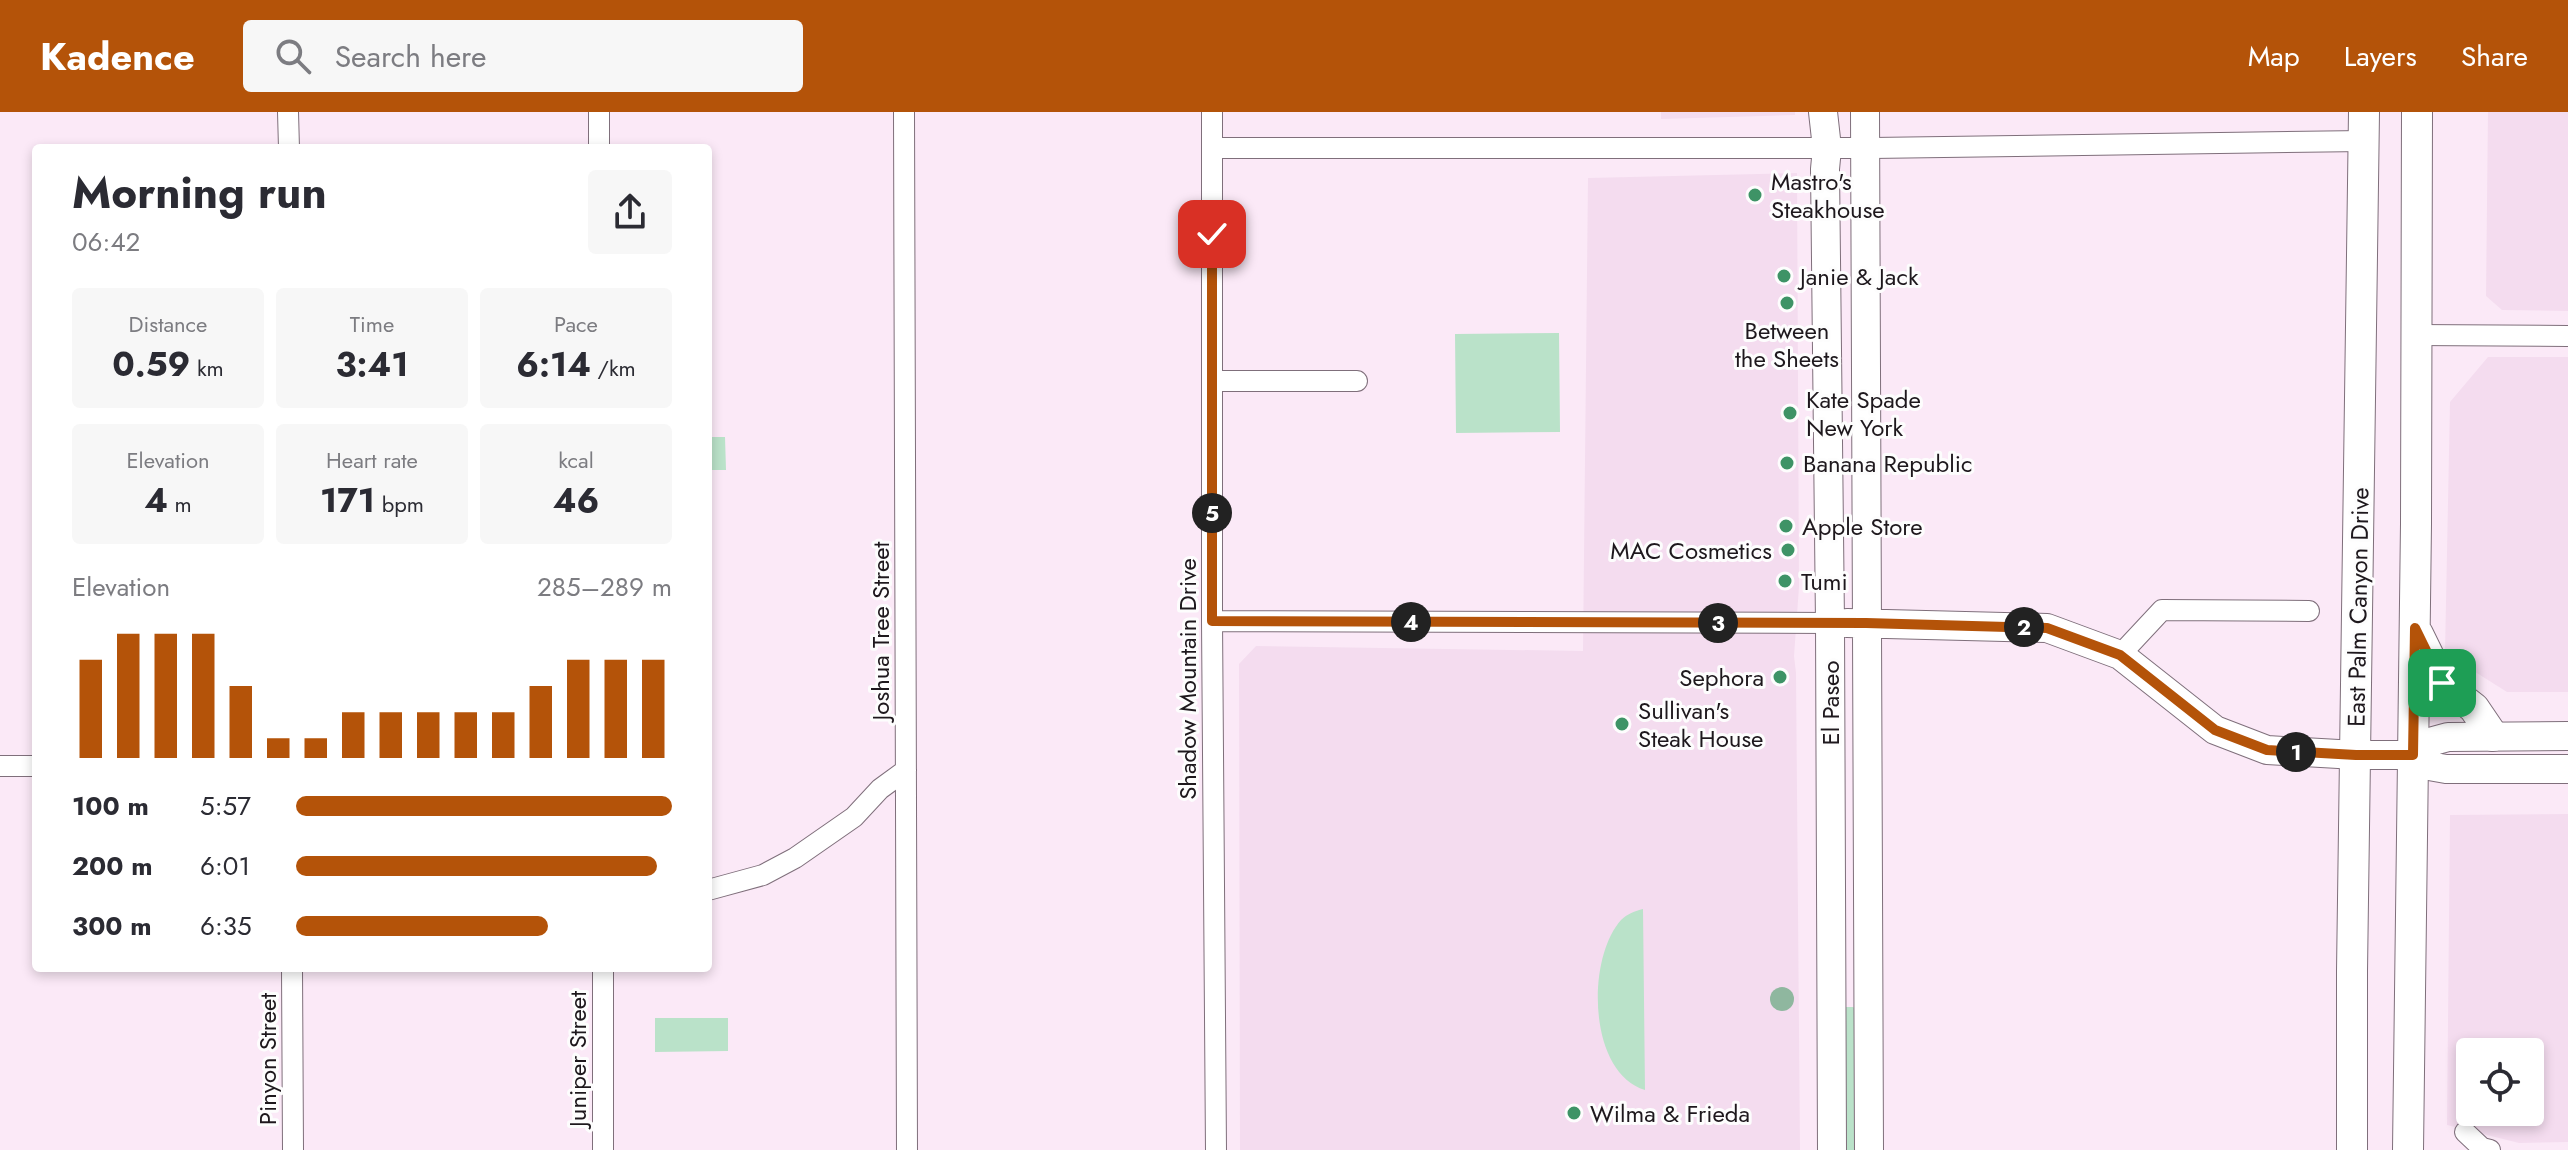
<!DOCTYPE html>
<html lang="en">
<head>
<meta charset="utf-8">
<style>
  body { margin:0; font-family:Jost,sans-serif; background:#f7f7f7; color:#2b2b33; height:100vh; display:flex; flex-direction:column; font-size:30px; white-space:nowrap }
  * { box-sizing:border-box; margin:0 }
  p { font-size:26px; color:#7c7c81 }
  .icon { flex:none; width:44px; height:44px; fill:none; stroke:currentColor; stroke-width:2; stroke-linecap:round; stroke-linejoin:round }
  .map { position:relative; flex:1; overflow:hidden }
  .details { position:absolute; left:32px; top:32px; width:680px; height:828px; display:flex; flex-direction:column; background:#fff; border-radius:8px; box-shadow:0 4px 12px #0003 }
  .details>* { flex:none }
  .buttons { position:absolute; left:2456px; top:926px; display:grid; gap:16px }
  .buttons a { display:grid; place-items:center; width:88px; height:88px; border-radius:8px; background:#fff; box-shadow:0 4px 12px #0003; font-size:40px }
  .pin { position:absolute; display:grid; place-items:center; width:68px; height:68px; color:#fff; margin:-34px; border-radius:16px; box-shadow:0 4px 12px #0006 }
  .km { position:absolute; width:40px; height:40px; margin:-20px; border-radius:50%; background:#222; color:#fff; font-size:22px; line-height:40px; text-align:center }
  .round { display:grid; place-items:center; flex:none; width:84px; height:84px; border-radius:8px; background:#f7f7f7 }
  .headline { display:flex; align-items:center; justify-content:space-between; height:136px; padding:0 40px }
  h1 { font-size:44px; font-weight:700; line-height:60px }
  .metrics { display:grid; grid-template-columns:repeat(3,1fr); gap:12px; height:136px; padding:8px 40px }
  .metrics div { display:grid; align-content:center; border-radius:8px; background:#f7f7f7; text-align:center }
  .metrics b { font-size:34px; font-weight:700 }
  .metrics small { font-size:22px; font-weight:400 }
  .metrics p { font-size:22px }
  .chart { height:224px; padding:16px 40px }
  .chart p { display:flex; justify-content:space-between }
  .chart svg { width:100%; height:144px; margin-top:8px; stroke:#b45309; stroke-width:6 }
  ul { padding:0 40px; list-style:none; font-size:26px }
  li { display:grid; grid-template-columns:128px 96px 1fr; align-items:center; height:60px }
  li i { height:20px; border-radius:10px; background:#b45309 }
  header { display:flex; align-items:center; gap:48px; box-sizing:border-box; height:112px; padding:0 40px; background:#b45309; color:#fff }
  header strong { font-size:38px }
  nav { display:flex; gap:44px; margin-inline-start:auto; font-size:28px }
  .search { width:560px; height:72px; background:#f7f7f7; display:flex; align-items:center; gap:20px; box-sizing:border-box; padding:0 28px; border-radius:8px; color:#7c7c81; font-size:30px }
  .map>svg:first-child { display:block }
  .built { fill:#f4dcef; fill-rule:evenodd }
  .green { fill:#bae2c9 }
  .water { fill:#8fb79f }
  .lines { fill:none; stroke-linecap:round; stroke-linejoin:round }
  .street-casing { stroke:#7f6f7b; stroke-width:22 }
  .secondary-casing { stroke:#7f6f7b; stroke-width:30 }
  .primary-casing { stroke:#7f6f7b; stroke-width:32 }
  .street { stroke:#fff; stroke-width:20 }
  .secondary { stroke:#fff; stroke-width:28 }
  .primary { stroke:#fff; stroke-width:30 }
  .route-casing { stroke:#fff; stroke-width:16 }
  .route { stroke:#b45309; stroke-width:10 }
  .poi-dot { fill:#3e9366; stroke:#fdfdfd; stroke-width:3 }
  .labels { text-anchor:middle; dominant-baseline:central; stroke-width:6; stroke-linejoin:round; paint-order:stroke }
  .poi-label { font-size:24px; fill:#1e181d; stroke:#fdfdfd; text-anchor:start }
  .street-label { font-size:24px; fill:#1e181d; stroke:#fdfdfd }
</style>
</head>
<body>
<header>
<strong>Kadence</strong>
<div class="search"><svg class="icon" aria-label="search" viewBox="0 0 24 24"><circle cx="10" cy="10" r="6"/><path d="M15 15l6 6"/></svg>Search here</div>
<nav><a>Map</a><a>Layers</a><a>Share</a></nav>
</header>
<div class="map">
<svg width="2568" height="1038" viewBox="0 0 2568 1038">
  <rect width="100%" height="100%" fill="#fbe9f7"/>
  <path class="built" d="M1661,0H1795V3L1661,7Z
    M2488,0H2568V199L2502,198L2486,184Z
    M1797,61L1799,475L1794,544L1796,561L1800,1038H1240L1239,552L1256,534L1583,539L1588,66Z
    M2488,245H2568V580H2507L2445,541L2450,290Z
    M2568,702V1030L2519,1031L2447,1013L2450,703ZM2470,940H2530V1000H2470Z"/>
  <path class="green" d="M1559,221L1560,320L1456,321L1455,222Z
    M708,325H725L726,358H708Z
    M1643,797L1645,978C1588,961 1586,847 1621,808C1627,802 1635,799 1643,797Z
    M1846,895H1853L1858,899V1038H1843V899Z
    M655,906H728V939L655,940Z"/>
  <path class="water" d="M1770 887a12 12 0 1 1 24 0a12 12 0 1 1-24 0Z"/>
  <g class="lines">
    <g class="street-casing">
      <path id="street" d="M288,0L289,36
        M599,0V36
        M904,0L907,1038
        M1212,0V509L1216,1038
        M1212,36H1872L2364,29
        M2415,223L2568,224
        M1212,269H1357
        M1212,509L1830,511
        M2120,543L2162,498L2309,499
        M0,654H36
        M708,778L763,763L795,746L854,705L880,677L906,658
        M292,856L293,1038
        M603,856V1038
        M2465,1020L2482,1036L2490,1038"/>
    </g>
    <g class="secondary-casing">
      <path id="secondary" d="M1823,0L1827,36L1825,57L1830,511L1832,1038
        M1865,0L1869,1038
        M1847,511L2047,516L2120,543L2215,618L2267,638L2356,643H2413L2429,654L2446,657H2568
        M2413,643L2426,631L2448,625L2568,624"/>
    </g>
    <g class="primary-casing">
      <path id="primary" d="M2418,522L2442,571L2474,596L2493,624
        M2352,1038V859L2364,0
        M2408,1038L2416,412L2417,0"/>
    </g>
    <use href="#street" class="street"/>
    <use href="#secondary" class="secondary"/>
    <use href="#primary" class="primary"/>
  </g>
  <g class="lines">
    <g class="route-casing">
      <path id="route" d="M1212,122V509L1866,511L2047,516L2120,543L2215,618L2267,638L2356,643H2413L2415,516L2442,571"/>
    </g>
    <use href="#route" class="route"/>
  </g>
  <g class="poi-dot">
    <circle cx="1755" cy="83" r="8"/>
    <circle cx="1784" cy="164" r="8"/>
    <circle cx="1787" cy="191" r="8"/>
    <circle cx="1790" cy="301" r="8"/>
    <circle cx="1787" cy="351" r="8"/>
    <circle cx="1786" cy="414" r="8"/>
    <circle cx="1788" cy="438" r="8"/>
    <circle cx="1785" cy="469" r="8"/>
    <circle cx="1780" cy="565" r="8"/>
    <circle cx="1622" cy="612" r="8"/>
    <circle cx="1574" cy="1001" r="8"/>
  </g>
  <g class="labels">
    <g class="poi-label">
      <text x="1771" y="69">Mastro's<tspan x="1771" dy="28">Steakhouse</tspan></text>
      <text x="1800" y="164">Janie &amp; Jack</text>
      <text x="1787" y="218" text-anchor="middle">Between<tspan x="1787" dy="28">the Sheets</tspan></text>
      <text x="1806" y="287">Kate Spade<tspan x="1806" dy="28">New York</tspan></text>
      <text x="1803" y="351">Banana Republic</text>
      <text x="1802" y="414">Apple Store</text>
      <text x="1772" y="438" text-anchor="end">MAC Cosmetics</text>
      <text x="1801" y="469">Tumi</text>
      <text x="1764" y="565" text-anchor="end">Sephora</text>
      <text x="1638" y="598">Sullivan's<tspan x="1638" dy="28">Steak House</tspan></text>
      <text x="1590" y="1001">Wilma &amp; Frieda</text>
    </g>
    <g class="street-label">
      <text transform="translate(2358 495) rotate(-89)">East Palm Canyon Drive</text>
      <text transform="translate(880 519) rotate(-90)">Joshua Tree Street</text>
      <text transform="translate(1187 567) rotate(-90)">Shadow Mountain Drive</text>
      <text transform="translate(1830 591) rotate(-90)">El Paseo</text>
      <text transform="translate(267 947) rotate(-90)">Pinyon Street</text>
      <text transform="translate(577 947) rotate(-90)">Juniper Street</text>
    </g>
  </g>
</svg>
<div class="buttons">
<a><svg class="icon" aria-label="locate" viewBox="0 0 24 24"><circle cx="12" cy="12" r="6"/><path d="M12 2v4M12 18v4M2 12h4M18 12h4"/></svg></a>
</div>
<div class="pin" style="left:2442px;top:571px;background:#1e9e55"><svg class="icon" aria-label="arrive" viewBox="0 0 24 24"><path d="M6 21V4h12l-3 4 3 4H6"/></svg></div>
<div class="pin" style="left:1212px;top:122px;background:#d93025"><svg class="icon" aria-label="check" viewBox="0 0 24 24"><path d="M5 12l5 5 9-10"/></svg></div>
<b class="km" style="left:2296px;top:640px">1</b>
<b class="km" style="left:2024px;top:515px">2</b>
<b class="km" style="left:1718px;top:511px">3</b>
<b class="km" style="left:1411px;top:510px">4</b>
<b class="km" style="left:1212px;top:401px">5</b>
<section class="details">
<div class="headline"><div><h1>Morning run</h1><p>06:42</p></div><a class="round"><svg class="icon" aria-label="share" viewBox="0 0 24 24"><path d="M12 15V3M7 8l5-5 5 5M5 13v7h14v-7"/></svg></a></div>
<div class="metrics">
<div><p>Distance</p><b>0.59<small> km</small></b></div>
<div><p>Time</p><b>3:41</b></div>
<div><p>Pace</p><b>6:14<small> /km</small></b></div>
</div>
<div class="metrics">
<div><p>Elevation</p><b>4<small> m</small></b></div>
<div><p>Heart rate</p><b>171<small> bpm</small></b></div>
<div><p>kcal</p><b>46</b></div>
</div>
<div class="chart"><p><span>Elevation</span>285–289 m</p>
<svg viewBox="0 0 160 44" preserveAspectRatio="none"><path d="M5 44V14M15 44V6M25 44V6M35 44V6M45 44V22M55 44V38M65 44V38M75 44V30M85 44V30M95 44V30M105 44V30M115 44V30M125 44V22M135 44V14M145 44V14M155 44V14"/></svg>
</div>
<ul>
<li><b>100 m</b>5:57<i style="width:100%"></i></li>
<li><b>200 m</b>6:01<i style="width:96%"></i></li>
<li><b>300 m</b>6:35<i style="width:67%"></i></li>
</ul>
</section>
</div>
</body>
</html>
